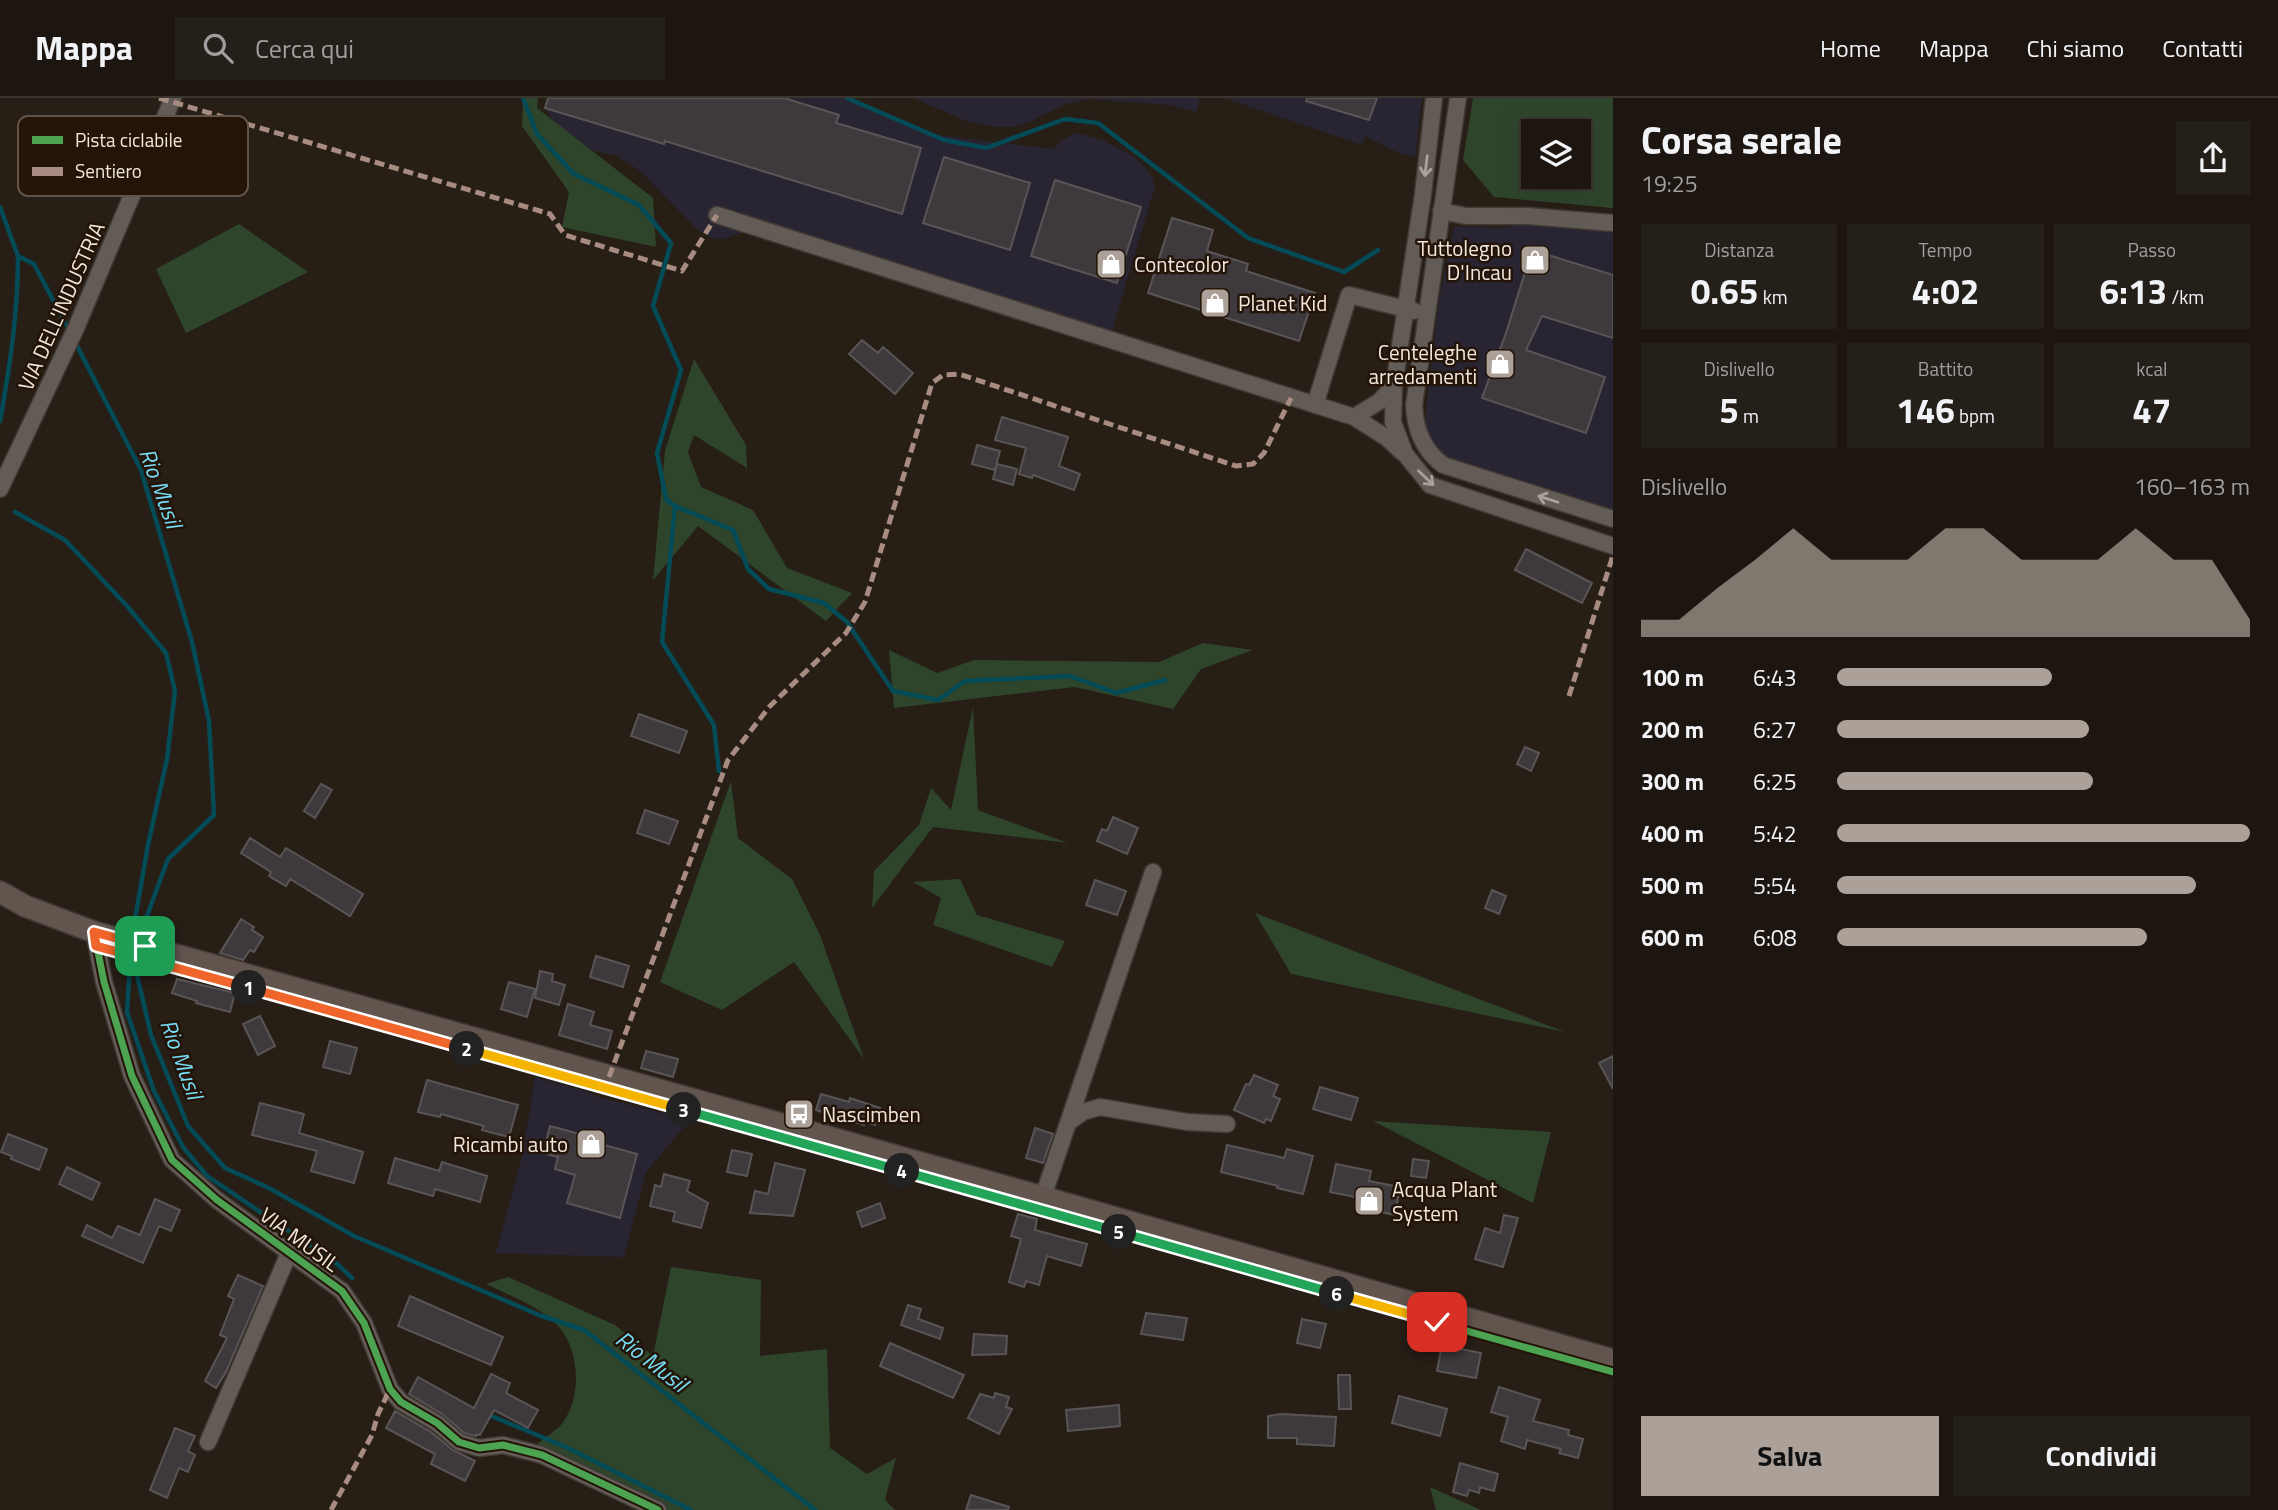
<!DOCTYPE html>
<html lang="it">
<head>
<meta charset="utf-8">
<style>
  body { margin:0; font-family:"Titillium Web",sans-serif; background:#251f19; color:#f1f3f6; height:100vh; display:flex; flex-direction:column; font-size:26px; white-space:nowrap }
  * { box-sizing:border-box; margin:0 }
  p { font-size:23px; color:#a09f9f }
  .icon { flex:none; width:38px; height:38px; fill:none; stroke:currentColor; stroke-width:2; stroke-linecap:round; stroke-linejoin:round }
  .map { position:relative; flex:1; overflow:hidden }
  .side { display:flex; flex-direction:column; background:#1d1610; width:665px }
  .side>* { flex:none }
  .buttons { position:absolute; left:1521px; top:21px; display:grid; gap:14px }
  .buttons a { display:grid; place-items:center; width:70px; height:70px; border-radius:0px; background:#1d1610; box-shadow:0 7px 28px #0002,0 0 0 2px #3b3530; font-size:35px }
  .pin { position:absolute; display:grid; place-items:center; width:60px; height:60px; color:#fff; margin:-30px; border-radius:14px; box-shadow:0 4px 10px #0006 }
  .km { position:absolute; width:35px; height:35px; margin:-18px; border-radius:50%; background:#222; color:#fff; font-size:19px; line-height:35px; text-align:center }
  .round { display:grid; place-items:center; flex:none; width:74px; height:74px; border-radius:0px; background:#251f19 }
  .overview { display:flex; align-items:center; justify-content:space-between; height:119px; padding:0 28px }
  h1 { font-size:38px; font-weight:700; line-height:52px }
  .figures { display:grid; grid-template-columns:repeat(3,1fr); gap:10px; height:119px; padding:7px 28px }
  .figures div { display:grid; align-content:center; border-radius:0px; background:#251f19; text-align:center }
  .figures b { font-size:35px; font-weight:700 }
  .figures small { font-size:19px; font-weight:400 }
  .figures p { font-size:19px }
  .chart { height:196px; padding:14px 28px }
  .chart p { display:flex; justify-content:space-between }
  .chart svg { width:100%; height:126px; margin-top:7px; fill:#aba198; opacity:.7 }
  .button { display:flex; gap:14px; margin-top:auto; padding:14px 28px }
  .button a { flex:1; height:80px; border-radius:0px; background:#aba198; color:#111; font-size:28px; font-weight:700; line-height:80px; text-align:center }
  .button a+a { background:#251f19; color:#f1f3f6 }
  ul { padding:0 28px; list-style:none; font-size:23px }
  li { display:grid; grid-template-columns:112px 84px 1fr; align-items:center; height:52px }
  li i { height:18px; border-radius:9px; background:#aba198 }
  header { display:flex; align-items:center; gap:42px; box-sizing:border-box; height:98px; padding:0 35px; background:#1d1610; border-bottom:2px solid #3b3530 }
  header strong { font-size:33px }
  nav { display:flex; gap:38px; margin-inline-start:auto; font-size:24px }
  .search { width:490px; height:63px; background:#251f19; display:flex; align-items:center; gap:18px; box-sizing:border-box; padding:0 24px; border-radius:0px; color:#a09f9f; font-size:26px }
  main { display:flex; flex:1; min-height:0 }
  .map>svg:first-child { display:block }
  .industrial { fill:#282432 }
  .green { fill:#2e452c; fill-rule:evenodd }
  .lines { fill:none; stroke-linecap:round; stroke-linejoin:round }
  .stream { stroke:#044b58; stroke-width:4.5 }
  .building { fill:#3e393d; stroke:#595556; stroke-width:2 }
  .minor-casing { stroke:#403833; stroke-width:19 }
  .major-casing { stroke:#403833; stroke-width:24 }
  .minor { stroke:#625b56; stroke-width:16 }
  .major { stroke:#61554e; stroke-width:21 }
  .quiet { stroke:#a88b81; stroke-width:5; stroke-dasharray:10 5; stroke-linecap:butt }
  .cycleway-casing { stroke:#231407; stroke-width:11 }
  .cycleway { stroke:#4ca352; stroke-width:7 }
  .oneway { stroke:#aaa19a }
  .split-1-casing { stroke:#fff; stroke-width:14 }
  .split-2-casing { stroke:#fff; stroke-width:14 }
  .split-3-casing { stroke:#fff; stroke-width:14 }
  .split-4-casing { stroke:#fff; stroke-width:14 }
  .split-5-casing { stroke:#fff; stroke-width:14 }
  .split-6-casing { stroke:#fff; stroke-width:14 }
  .split-7-casing { stroke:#fff; stroke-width:14 }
  .split-1 { stroke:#f0652b; stroke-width:9 }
  .split-2 { stroke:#f0652b; stroke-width:9 }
  .split-3 { stroke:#f5b400; stroke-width:9 }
  .split-4 { stroke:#22a559; stroke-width:9 }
  .split-5 { stroke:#22a559; stroke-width:9 }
  .split-6 { stroke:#22a559; stroke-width:9 }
  .split-7 { stroke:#f5b400; stroke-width:9 }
  .labels { text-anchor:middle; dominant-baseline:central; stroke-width:5; stroke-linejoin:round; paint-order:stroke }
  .poi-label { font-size:21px; fill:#f2e7de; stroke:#231407; text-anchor:start }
  .street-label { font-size:21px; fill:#f2e7de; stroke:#231407 }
  .water-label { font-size:23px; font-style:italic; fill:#76dbf5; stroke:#231407 }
  .key { fill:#231407; stroke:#615348; stroke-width:2 }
  .key-label { font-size:19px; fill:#f2e7de }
</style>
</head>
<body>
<header>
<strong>Mappa</strong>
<div class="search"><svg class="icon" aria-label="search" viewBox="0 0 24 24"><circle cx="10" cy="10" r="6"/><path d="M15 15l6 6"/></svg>Cerca qui</div>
<nav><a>Home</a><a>Mappa</a><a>Chi siamo</a><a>Contatti</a></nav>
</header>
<main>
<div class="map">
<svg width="1613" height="1412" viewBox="0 0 1613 1412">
  <rect width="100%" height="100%" fill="#271e16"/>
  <path class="industrial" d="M548,0H852L936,37L1054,51L1063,41L1078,35L1102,42L1135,59L1152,78L1155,88L1110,240L813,146L810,157L744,134L724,141L712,140L697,131L639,72L617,58L579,49L558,31L545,10Z
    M913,0H1200L1196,14L1169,7L1089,1L1066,6L1029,24L1013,29H994L966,23Z
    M1224,0H1422L1415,59L1397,54L1365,38L1362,47Z
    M1528,125L1613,132V415L1452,366L1432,342L1426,328V310L1439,202L1454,128L1503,130Z
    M535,979L585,993L598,999L690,1022L646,1074L624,1159L496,1155L522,1059Z"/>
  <path class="green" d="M523,0H538L537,10L653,100L656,149L562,129L569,94L522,28Z
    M1473,0H1613V110L1494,99L1463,62ZM1533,33H1578V79H1533Z
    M239,126L308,174L186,235L156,171Z
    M694,261L746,347L747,370L694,337L688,354L701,389L753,412L787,470L852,495L826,523L698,428L653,482L665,353Z
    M1203,545L1253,552L1201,571L1173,611L1075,589L894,610L889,552L937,575L974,562L1159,564Z
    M973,609L978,712L1068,745L933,729L872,810L874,773L919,727L931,690L951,712Z
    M731,683L738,740L792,781L820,837L864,961L794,864L722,912L660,884Z
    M960,781L977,817L1065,843L1052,869L933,827L941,800L913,784Z
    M1255,815L1565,934L1291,876Z
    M1373,1023L1551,1034L1533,1105Z
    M671,1169L761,1182L760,1258L827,1251L830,1350L867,1376L896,1360L885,1402L895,1412H667L533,1350C541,1342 550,1337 558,1330C569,1320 575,1300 576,1285C577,1221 536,1210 486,1186L508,1179L615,1227L653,1258Z
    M1430,1389L1481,1412H1436Z"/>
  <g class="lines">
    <path class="stream" d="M523,0L537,36L574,76L639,107L671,145L653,208L681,272L657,355L666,401L675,408L733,432L748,471L769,491L824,505L847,524L893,593L938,602L965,583L1070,578L1116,595L1165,582
      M847,0L944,42L986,50L1065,21L1098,25L1248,140L1344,174L1378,152
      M0,109L18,158L34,166L70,234
      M74,242L141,372L192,544L209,623L214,717L168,761L144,826L141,842
      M0,323C10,268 18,214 18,158
      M675,408L662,544L714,627L719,673
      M15,414L65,442L128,509L166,555L175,593L167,661L148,747L132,838
      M131,850L127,914L154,993L183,1049L207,1078L336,1165L352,1180
      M140,854L137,877L151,937L188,1028L225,1070L269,1090L354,1138L539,1217L584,1232L815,1412
      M489,1317L566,1349L691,1412"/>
  </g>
  <path class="building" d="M548,0H784L839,17L836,25L921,50L902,116L665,43L664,46L545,10Z
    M1307,0H1377L1369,22L1306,3Z
    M944,59L1030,85L1010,152L923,125Z
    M1055,82L1141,109L1117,185L1031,158Z
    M1172,120L1213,132L1207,153L1248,166L1246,173L1315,195L1299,243L1148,195Z
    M1532,152L1613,177V240L1542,218L1526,252L1605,279L1586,335L1482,300L1506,235Z
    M862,242L878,255L883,249L913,275L895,296L849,256Z
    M1002,319L1068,339L1059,368L1080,376L1074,392L1033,377L1032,380L1019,376L1026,350L995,342Z
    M977,347L1000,353L995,372L972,366Z
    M997,366L1017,371L1013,387L993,381Z
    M1526,451L1592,485L1582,505L1515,472Z
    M639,616L687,633L679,655L631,638Z
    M1525,649L1539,655L1531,673L1517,666Z
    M321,686L332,692L315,720L304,713Z
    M645,712L678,723L669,746L637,735Z
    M1113,719L1138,730L1127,756L1097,743L1102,731L1107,733Z
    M250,740L280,759L286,750L363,796L350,818L290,781L286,788L269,778L271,774L241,755Z
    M1095,782L1126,793L1117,817L1086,807Z
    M1492,792L1506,798L1499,816L1485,810Z
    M241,821L254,829L252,832L263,839L254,854L250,852L243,862L220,855Z
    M596,858L629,868L623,889L590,879Z
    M540,873L553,876L552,883L565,887L559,907L535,900Z
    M177,881L235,895L230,914L196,905L197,903L172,895Z
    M509,884L535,891L527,919L501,911Z
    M568,906L594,914L590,927L612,933L607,951L559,937Z
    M260,918L275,948L258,957L243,926Z
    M330,943L357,950L350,976L323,969Z
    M646,953L678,961L673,979L641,970Z
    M1613,958V991L1599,965Z
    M1254,977L1278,987L1273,998L1280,1001L1271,1023L1266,1021L1264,1025L1234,1012L1246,986L1249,987Z
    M427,982L518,1007L509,1039L482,1032L484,1028L441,1016L440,1019L418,1014Z
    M1320,989L1358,1000L1351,1022L1313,1011Z
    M821,996L849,1004L850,1000L880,1010L875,1027L865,1024L864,1027L816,1012Z
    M260,1005L304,1016L299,1035L363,1054L354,1085L311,1073L317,1053L252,1037Z
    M550,1028L587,1038L586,1042L637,1056L620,1120L567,1105L575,1077L555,1071L558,1059L543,1055Z
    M1035,1030L1053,1036L1043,1065L1026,1060Z
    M8,1036L47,1051L39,1072L11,1061L12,1058L1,1054Z
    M1227,1047L1284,1060L1287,1051L1313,1058L1303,1096L1277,1090L1278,1088L1221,1074Z
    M732,1052L752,1056L747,1078L727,1074Z
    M395,1060L439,1073L442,1064L487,1078L480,1104L435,1091L433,1098L388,1085Z
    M1413,1061L1429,1063L1426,1080L1411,1078Z
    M775,1065L805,1072L793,1118L750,1115L755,1093L768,1096Z
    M1336,1066L1371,1073L1369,1083L1400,1089L1395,1117L1358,1109L1360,1100L1330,1094Z
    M67,1069L100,1085L92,1102L59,1086Z
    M664,1076L690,1083L687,1093L708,1105L701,1130L673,1123L675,1114L650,1108L655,1087L661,1089Z
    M155,1101L180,1112L171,1133L159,1128L143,1165L82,1138L87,1127L112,1140L118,1128L140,1137Z
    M880,1105L885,1120L862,1129L857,1114Z
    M1018,1116L1037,1121L1035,1132L1087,1146L1081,1168L1047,1158L1039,1187L1026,1183L1024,1189L1009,1184L1021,1141L1011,1138Z
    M1504,1117L1518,1120L1503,1169L1475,1161L1485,1130L1500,1135Z
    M238,1177L263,1188L226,1274L216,1290L205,1283L227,1240L220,1237L234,1201L228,1198Z
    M410,1198L503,1239L491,1267L398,1228Z
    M908,1207L921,1211L918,1221L943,1230L940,1241L901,1227Z
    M1146,1215L1187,1220L1183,1242L1141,1236Z
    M1302,1221L1326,1226L1320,1250L1297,1245Z
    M974,1236L1007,1238L1006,1256L972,1257Z
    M890,1245L964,1277L953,1300L880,1268Z
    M1442,1247L1481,1255L1476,1280L1437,1273Z
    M491,1276L510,1285L506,1295L538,1312L528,1330L494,1312L480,1337L477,1336L476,1338L464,1335L442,1316L409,1296L418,1279L474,1310Z
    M1338,1277H1350L1351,1311H1339Z
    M1499,1289L1540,1302L1533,1323L1569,1332L1568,1337L1583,1341L1578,1360L1559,1355L1561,1351L1527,1342L1525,1351L1501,1343L1508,1319L1491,1314Z
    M995,1295L1009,1299L1006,1309L1012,1311L999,1336L968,1320L980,1296L994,1300Z
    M1399,1298L1447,1311L1440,1338L1392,1325Z
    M1119,1307L1120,1328L1068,1333L1066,1312Z
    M395,1313L431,1334L453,1352L475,1363L465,1383L431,1366L435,1356L386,1330Z
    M1281,1316L1336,1319L1334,1348L1297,1346V1340H1268V1318Z
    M175,1330L195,1338L188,1353L195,1357L188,1374L179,1370L167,1400L150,1392Z
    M1460,1365L1498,1376L1494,1393L1480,1389L1479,1395L1469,1392L1467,1398L1453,1394Z
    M971,1397L1009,1409L1008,1412H966Z"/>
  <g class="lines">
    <g class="minor-casing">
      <path id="minor" d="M1434,0L1423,96L1394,287L1393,324L1405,356L1430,387L1613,448
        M1458,0L1414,307C1415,331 1423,352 1443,367L1613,421
        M1441,113L1466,118H1528L1613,125
        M717,117L1354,319
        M1394,287L1380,303L1354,319L1387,340L1403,355
        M1315,307L1349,197L1414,213
        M0,391L76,230L173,0
        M94,834L104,884L132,978L172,1062L217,1102L342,1193L364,1225L390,1291L401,1304L437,1325L459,1344L479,1350L503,1347L542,1357L658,1412
        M1069,1024L1083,1014L1100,1009L1187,1024L1227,1026
        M1043,1099L1153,774
        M208,1344L289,1155"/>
    </g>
    <g class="major-casing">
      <path id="major" d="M0,794L25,808L94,834L1043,1099L1613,1262"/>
    </g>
    <use href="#minor" class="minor"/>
    <use href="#major" class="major"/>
    <path class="quiet" d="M159,0L550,116L565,137L682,173L717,117
      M1569,598L1613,457
      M609,979L728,662L770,608L846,535L865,504L932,285L943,277L959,276L1236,368L1253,366L1264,355L1291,300
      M331,1412L372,1337L378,1316L390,1291"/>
    <g class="cycleway-casing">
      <path id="cycleway" d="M94,834L104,884L132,978L172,1062L217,1102L342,1193L364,1225L390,1291L401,1304L437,1325L459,1344L479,1350L503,1347L542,1357L658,1412
        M96,848L1613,1274"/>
    </g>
    <use href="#cycleway" class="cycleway"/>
  </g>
  <defs><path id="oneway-shaft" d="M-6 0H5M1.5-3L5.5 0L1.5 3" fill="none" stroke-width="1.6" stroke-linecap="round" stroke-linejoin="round" transform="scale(1.75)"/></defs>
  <g class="oneway">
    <use href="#oneway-shaft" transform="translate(1426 68) rotate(97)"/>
    <use href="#oneway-shaft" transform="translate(1426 380) rotate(44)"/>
    <use href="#oneway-shaft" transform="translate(1548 401) rotate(-162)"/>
  </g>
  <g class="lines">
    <g class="split-1-casing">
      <path id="split-1" d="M145,848L94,834L96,848L249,890"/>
    </g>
    <g class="split-2-casing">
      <path id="split-2" d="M249,890L467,951"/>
    </g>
    <g class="split-3-casing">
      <path id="split-3" d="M467,951L684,1012"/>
    </g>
    <g class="split-4-casing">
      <path id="split-4" d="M684,1012L902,1073"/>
    </g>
    <g class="split-5-casing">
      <path id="split-5" d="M902,1073L1119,1134"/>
    </g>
    <g class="split-6-casing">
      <path id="split-6" d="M1119,1134L1337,1196"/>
    </g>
    <g class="split-7-casing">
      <path id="split-7" d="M1337,1196L1437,1224"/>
    </g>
    <use href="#split-1" class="split-1"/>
    <use href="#split-2" class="split-2"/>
    <use href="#split-3" class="split-3"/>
    <use href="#split-4" class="split-4"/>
    <use href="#split-5" class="split-5"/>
    <use href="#split-6" class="split-6"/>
    <use href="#split-7" class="split-7"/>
  </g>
  <defs>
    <g id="shop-square" transform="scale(1.575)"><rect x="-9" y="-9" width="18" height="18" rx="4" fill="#aba198" stroke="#231407"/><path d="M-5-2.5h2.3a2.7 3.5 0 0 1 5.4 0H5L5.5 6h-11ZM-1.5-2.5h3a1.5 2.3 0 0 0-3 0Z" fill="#fff"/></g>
    <g id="bus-square" transform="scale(1.575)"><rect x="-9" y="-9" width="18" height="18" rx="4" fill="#aba198" stroke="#231407"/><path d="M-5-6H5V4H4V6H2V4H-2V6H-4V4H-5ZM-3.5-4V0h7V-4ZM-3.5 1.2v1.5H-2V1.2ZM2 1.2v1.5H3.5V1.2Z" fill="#fff"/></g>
  </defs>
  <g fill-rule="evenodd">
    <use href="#shop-square" x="1535" y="162"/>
    <use href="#shop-square" x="1111" y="166"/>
    <use href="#shop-square" x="1215" y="205"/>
    <use href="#shop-square" x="1500" y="266"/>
    <use href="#bus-square" x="799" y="1016"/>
    <use href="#shop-square" x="591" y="1046"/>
    <use href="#shop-square" x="1369" y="1103"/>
  </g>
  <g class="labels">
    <g class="poi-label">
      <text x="1512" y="150" text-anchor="end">Tuttolegno<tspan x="1512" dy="24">D'Incau</tspan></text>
      <text x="1134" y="166">Contecolor</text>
      <text x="1238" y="205">Planet Kid</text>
      <text x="1477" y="254" text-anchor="end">Centeleghe<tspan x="1477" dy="24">arredamenti</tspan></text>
      <text x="822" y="1016">Nascimben</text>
      <text x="568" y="1046" text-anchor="end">Ricambi auto</text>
      <text x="1392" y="1091">Acqua Plant<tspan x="1392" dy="24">System</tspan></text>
    </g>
    <g class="street-label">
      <text transform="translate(61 208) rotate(-66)">VIA DELL'INDUSTRIA</text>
      <text transform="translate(300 1141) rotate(36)">VIA MUSIL</text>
    </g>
    <g class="water-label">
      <text transform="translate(161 390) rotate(70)">Rio Musil</text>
      <text transform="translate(182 961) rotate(70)">Rio Musil</text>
      <text transform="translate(652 1263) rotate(38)">Rio Musil</text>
    </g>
  </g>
  <rect x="18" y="18" width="230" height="80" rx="10" class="key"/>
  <rect x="32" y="38" width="31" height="8" fill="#4ca352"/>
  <rect x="32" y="69" width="31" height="9" fill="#a88b81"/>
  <g class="key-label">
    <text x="75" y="49">Pista ciclabile</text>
    <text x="75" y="80">Sentiero</text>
  </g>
</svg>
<div class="buttons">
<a><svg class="icon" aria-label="layers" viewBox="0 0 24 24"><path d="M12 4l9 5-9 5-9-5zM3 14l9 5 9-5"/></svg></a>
</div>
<div class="pin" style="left:145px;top:848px;background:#1e9e55"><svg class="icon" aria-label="arrive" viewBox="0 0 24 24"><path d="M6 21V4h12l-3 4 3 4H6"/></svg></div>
<div class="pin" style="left:1437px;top:1224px;background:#d93025"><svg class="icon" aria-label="check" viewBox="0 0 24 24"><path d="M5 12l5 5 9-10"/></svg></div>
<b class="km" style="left:249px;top:890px">1</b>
<b class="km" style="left:467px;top:951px">2</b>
<b class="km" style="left:684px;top:1012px">3</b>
<b class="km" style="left:902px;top:1073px">4</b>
<b class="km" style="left:1119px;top:1134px">5</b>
<b class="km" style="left:1337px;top:1196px">6</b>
</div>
<section class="side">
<div class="overview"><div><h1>Corsa serale</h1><p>19:25</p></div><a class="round"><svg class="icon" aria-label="share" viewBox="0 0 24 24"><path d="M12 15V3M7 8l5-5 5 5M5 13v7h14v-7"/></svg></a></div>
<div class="figures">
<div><p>Distanza</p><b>0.65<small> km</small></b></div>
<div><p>Tempo</p><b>4:02</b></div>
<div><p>Passo</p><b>6:13<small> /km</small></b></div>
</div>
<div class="figures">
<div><p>Dislivello</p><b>5<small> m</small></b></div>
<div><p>Battito</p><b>146<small> bpm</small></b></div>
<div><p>kcal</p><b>47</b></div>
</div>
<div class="chart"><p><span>Dislivello</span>160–163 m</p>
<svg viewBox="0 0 160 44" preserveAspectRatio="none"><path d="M0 44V38L10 38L20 27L30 17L40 6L50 17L60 17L70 17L80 6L90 6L100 17L110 17L120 17L130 6L140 17L150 17L160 38V44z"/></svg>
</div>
<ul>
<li><b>100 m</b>6:43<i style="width:52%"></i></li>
<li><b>200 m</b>6:27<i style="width:61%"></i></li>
<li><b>300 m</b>6:25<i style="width:62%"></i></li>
<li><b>400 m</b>5:42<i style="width:100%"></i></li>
<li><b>500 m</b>5:54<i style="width:87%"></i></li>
<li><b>600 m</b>6:08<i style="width:75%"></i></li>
</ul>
<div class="button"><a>Salva</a><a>Condividi</a></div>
</section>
</main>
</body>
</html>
